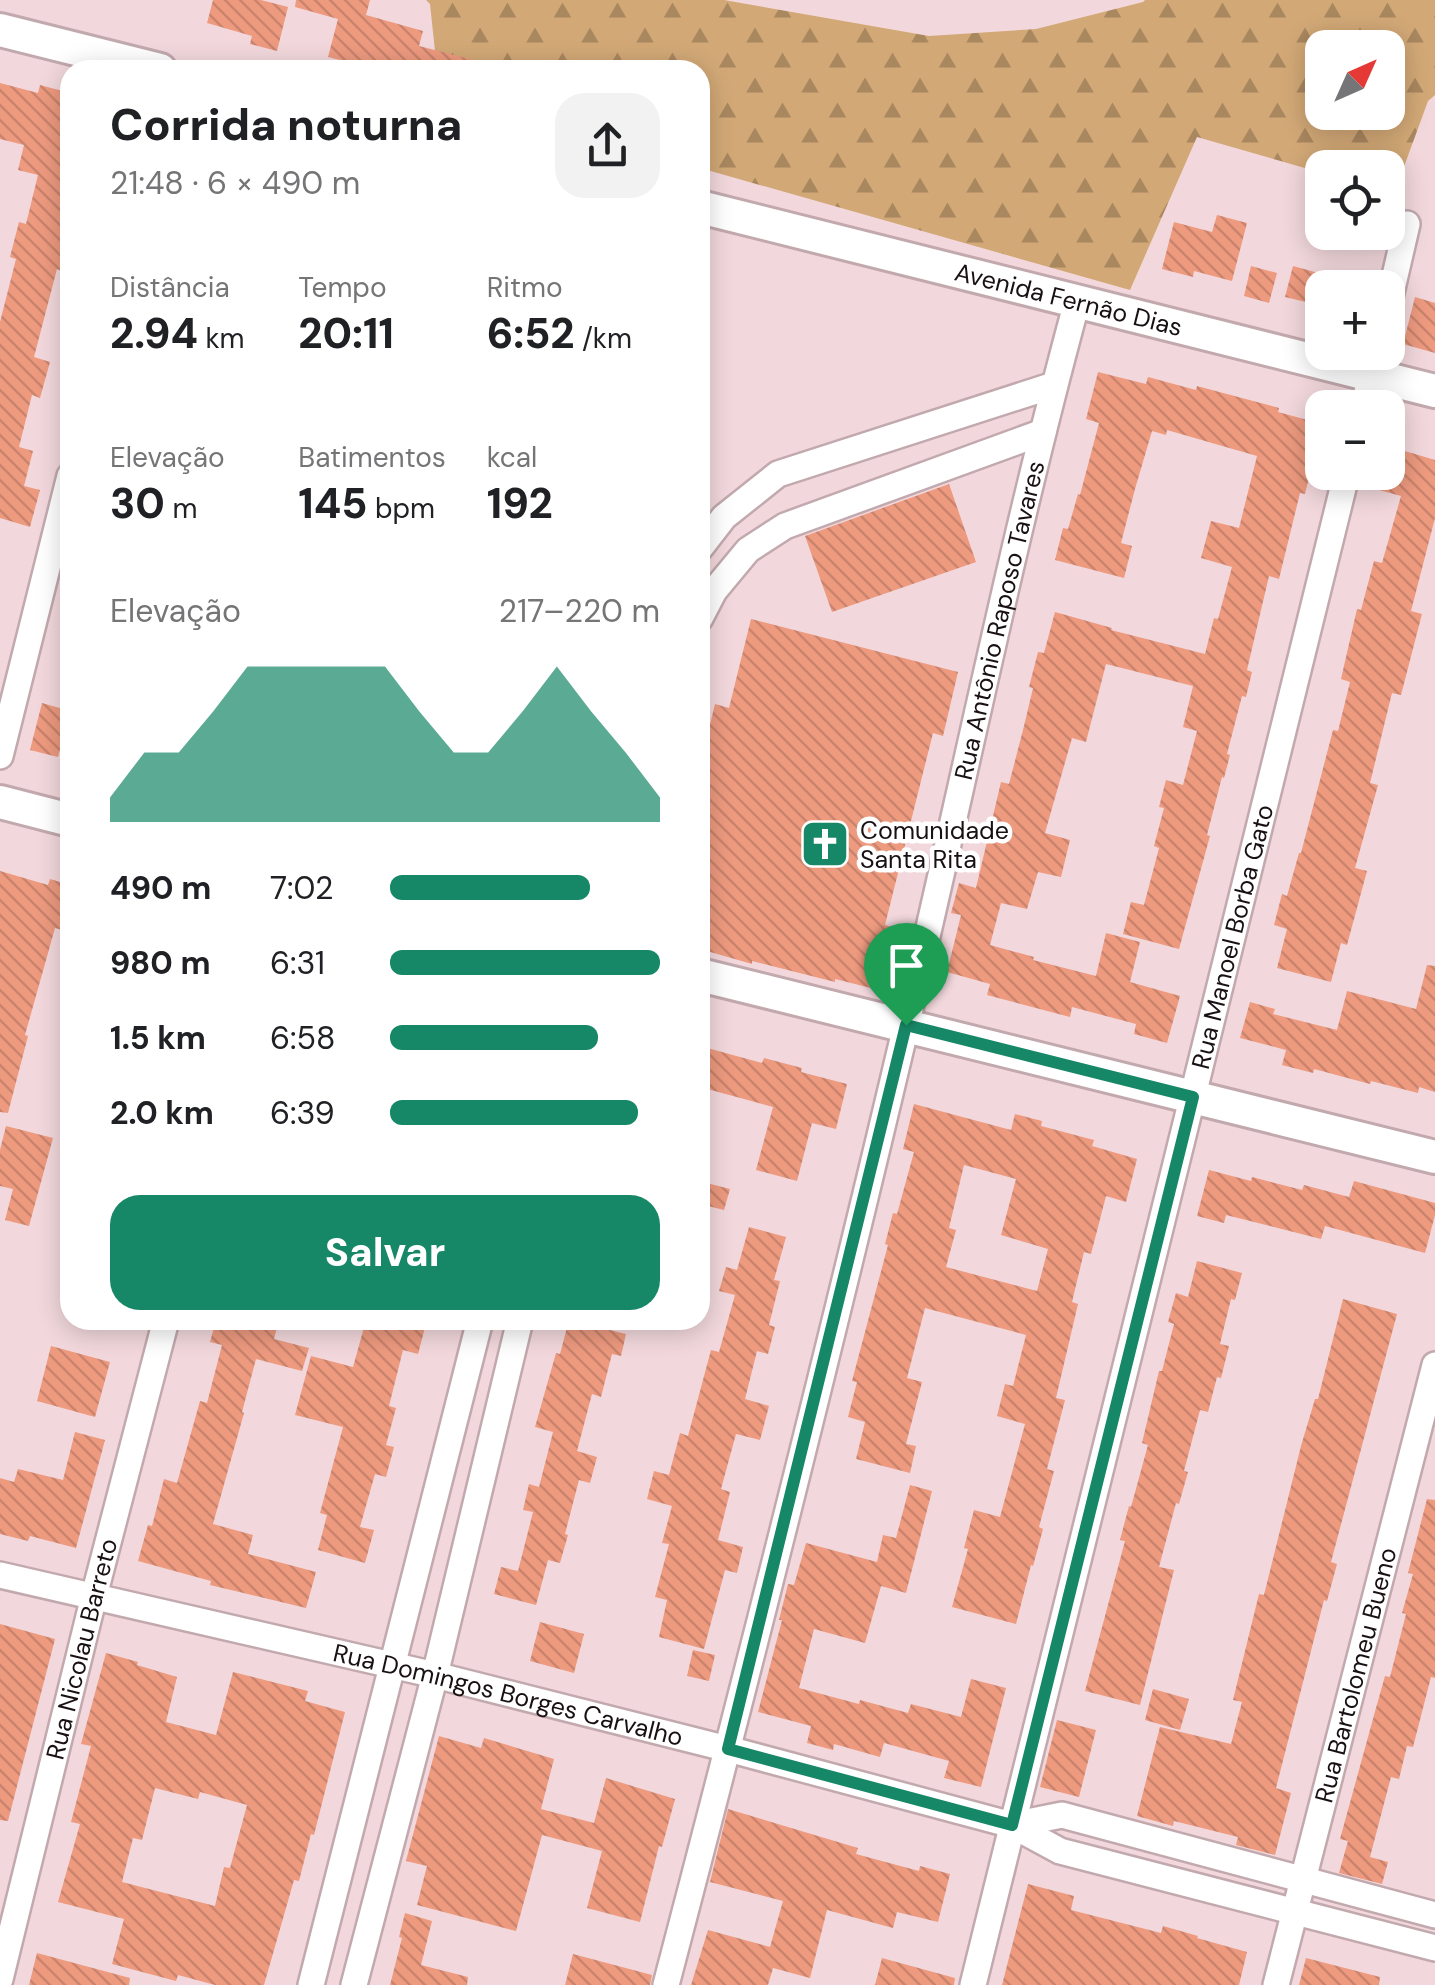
<!DOCTYPE html>
<html lang="pt">
<head>
<meta charset="utf-8">
<style>
  body { margin:0; font-family:"DM Sans",sans-serif; background:#f2f2f2; color:#202124; height:100vh; display:flex; flex-direction:column; font-size:38px; white-space:nowrap }
  * { box-sizing:border-box; margin:0 }
  p { font-size:32px; color:#757577 }
  .icon { flex:none; width:55px; height:55px; fill:none; stroke:currentColor; stroke-width:2; stroke-linecap:round; stroke-linejoin:round }
  .map { position:relative; flex:1; overflow:hidden }
  .sheet { position:absolute; left:60px; top:60px; width:650px; height:1270px; display:flex; flex-direction:column; background:#fff; border-radius:30px; box-shadow:0 5px 25px #0003 }
  .sheet>* { flex:none }
  .needle { width:65px; rotate:45deg }
  .fabs { position:absolute; left:1305px; top:30px; display:grid; gap:20px }
  .fabs a { display:grid; place-items:center; width:100px; height:100px; border-radius:20px; background:#fff; box-shadow:0 5px 25px #0003; font-size:50px }
  .pin { position:absolute; display:grid; place-items:center; width:85px; height:85px; color:#fff; margin:-102px -42px; border-radius:50% 50% 50% 0; rotate:-45deg; box-shadow:0 0 10px #0007 }
  .pin .icon { rotate:45deg }
  .round { display:grid; place-items:center; flex:none; width:105px; height:105px; border-radius:30px; background:#f2f2f2 }
  .head { display:flex; align-items:center; justify-content:space-between; height:170px; padding:0 50px }
  h1 { font-size:45px; font-weight:800; line-height:75px }
  .metrics { display:grid; grid-template-columns:repeat(3,1fr); gap:15px; height:170px; padding:10px 50px }
  .metrics div { display:grid; align-content:center }
  .metrics b { font-size:42px; font-weight:800 }
  .metrics small { font-size:28px; font-weight:400 }
  .metrics p { font-size:28px }
  .chart { height:280px; padding:20px 50px }
  .chart p { display:flex; justify-content:space-between }
  .chart svg { width:100%; height:180px; margin-top:10px; fill:#178867; opacity:.7 }
  .cta { display:flex; gap:20px; margin-top:auto; padding:20px 50px }
  .cta a { flex:1; height:115px; border-radius:30px; background:#178867; color:#fff; font-size:40px; font-weight:800; line-height:115px; text-align:center }
  ul { padding:0 50px; list-style:none; font-size:32px }
  li { display:grid; grid-template-columns:160px 120px 1fr; align-items:center; height:75px }
  li i { height:25px; border-radius:12px; background:#178867 }
  .map>svg:first-child { display:block }
  .forest { fill:url(#forest-firs); fill-rule:evenodd }
  .building { fill:url(#building-back-hatch); fill-rule:evenodd }
  .lines { fill:none; stroke-linecap:round; stroke-linejoin:round }
  .minor-casing { stroke:#c2a9ae; stroke-width:30 }
  .tertiary-casing { stroke:#c2a9ae; stroke-width:38 }
  .minor { stroke:#fff; stroke-width:25 }
  .tertiary { stroke:#fff; stroke-width:32 }
  .route-casing { stroke:#fff; stroke-width:20 }
  .route { stroke:#178867; stroke-width:12 }
  .labels { text-anchor:middle; dominant-baseline:central; stroke-width:9; stroke-linejoin:round; paint-order:stroke }
  .street-label { font-size:25px; fill:#181012; stroke:#fff }
  .poi-label { font-size:25px; fill:#181012; stroke:#fff; text-anchor:start }
</style>
</head>
<body>
<div class="map">
<svg width="1435" height="1985" viewBox="0 0 1435 1985">
  <defs>
    <pattern id="forest-firs" width="22" height="20" patternUnits="userSpaceOnUse" patternTransform="scale(2.5)"><rect width="22" height="20" fill="#d2a876"/><path d="M5 1l3.5 6h-7zM16 11l3.5 6h-7z" fill="#a9875f"/></pattern>
    <pattern id="building-back-hatch" width="6" height="6" patternUnits="userSpaceOnUse" patternTransform="scale(2.5)"><rect width="6" height="6" fill="#ed9a7f"/><path d="M-1 5l2 2M0 0l6 6M5-1l2 2" fill="none" stroke="#ca846d"/></pattern>
  </defs>
  <rect width="100%" height="100%" fill="#f2d8dc"/>
  <path class="forest" d="M426,0H724L929,36L1036,29L1143,2L1145,0H1435V95L1428,101L1394,194L1388,192V168H1322V173L1197,137L1130,290L700,168V70H437L430,4ZM1322,48H1388V112H1322Z"/>
  <path class="building" d="M213,0H261L288,7L277,51L250,44L252,36L207,23Z
    M296,0H370L366,15L423,31L419,46L481,62L480,70H379L328,57L338,19L295,7Z
    M0,83L38,93L40,85L70,93V237L61,271L57,269L34,357L50,362L40,398L32,395L19,447L33,451L24,486L40,490L30,527L0,518V322L16,259L10,257L19,222L26,224L38,175L18,170L24,145L0,139Z
    M1217,215L1247,223L1232,281L1194,271L1193,277L1162,269L1174,222L1212,232Z
    M1251,266L1277,273L1269,303L1244,296Z
    M1293,266L1322,274L1314,304L1285,297Z
    M1415,297L1435,303V353L1403,344Z
    M1098,372L1146,384L1148,377L1196,390L1197,386L1279,408L1278,412L1322,424L1305,494L1300,493L1279,579L1269,576L1247,670L1252,672L1246,697L1242,696L1227,754L1230,755L1224,778L1222,777L1207,835L1210,836L1179,949L1123,934L1131,902L1144,905L1159,848L1154,846L1164,808L1159,807L1166,780L1183,785L1197,731L1183,727L1193,686L1106,664L1086,742L1072,738L1045,833L1070,840L1061,877L1038,872L1027,909L1001,903L990,945L1034,957L1033,960L1096,976L1106,933L1140,942L1130,982L1180,996L1167,1043L1134,1034L1136,1024L1072,1007L1070,1017L987,995L990,984L947,972L961,915L951,913L959,883L976,888L1001,782L1009,784L1024,726L1033,688L1029,687L1038,652L1044,653L1055,612L1112,628L1111,630L1205,654L1214,618L1218,619L1232,567L1201,558L1211,521L1239,528L1257,456L1167,430L1166,435L1152,431L1135,489L1121,543L1132,546L1124,578L1055,560L1063,528L1068,529L1078,494L1080,495L1099,423L1086,419Z
    M1388,446L1435,460V518L1411,611L1422,614L1401,695L1392,693L1370,783L1378,785L1355,868L1367,871L1347,945L1341,943L1331,982L1277,968L1287,929L1274,925L1282,894L1287,896L1299,853H1301L1333,730L1338,731L1350,682L1341,679L1357,609L1361,610L1374,561L1382,563L1401,496L1361,485L1363,472H1388Z
    M949,484L976,562L832,612L805,536Z
    M751,619L958,672L943,736L933,733L885,925L898,929L883,991L835,979V982L752,961V964L700,949V765L715,704L729,708Z
    M42,703L70,711L58,757L30,750Z
    M0,871L48,885L50,879L70,885V932L55,928L25,1035L28,1036L8,1113L0,1112Z
    M1427,965L1435,966V1092L1419,1087L1418,1093L1371,1081L1370,1084L1314,1069L1313,1073L1282,1065L1286,1050L1240,1038L1250,1002L1275,1009L1273,1014L1337,1030L1347,991L1416,1009Z
    M700,1046L762,1063L764,1058L802,1068L801,1072L847,1084L836,1129L812,1123L797,1181L756,1170L773,1107L700,1087Z
    M914,1104L1011,1130L1015,1114L1042,1121L1041,1126L1094,1140L1092,1146L1137,1159L1126,1202L1106,1196L1091,1254L1084,1252L1072,1302L1078,1304L1056,1398L1065,1400L1047,1469L1054,1471L1039,1527L1043,1529L1033,1566L1031,1565L1016,1624L952,1607L968,1549L964,1548L974,1510L1000,1517L1025,1424L997,1416L1005,1384L1013,1386L1026,1335L925,1308L907,1378L922,1382L906,1444L916,1446L910,1473L856,1459L865,1422L848,1417L857,1382L852,1381L888,1245L885,1244L893,1213L897,1214L914,1152L903,1149ZM964,1165L1016,1179L1001,1235L1048,1249L1037,1291L946,1267L956,1230L949,1228Z
    M6,1126L53,1138L29,1226L5,1220L13,1189L0,1186V1150Z
    M1209,1170L1251,1181L1252,1177L1302,1190L1304,1185L1349,1197L1354,1181L1435,1203V1215L1425,1253L1325,1226L1321,1239L1226,1215L1224,1223L1197,1216Z
    M703,1182L730,1189L724,1210L700,1204Z
    M749,1227L786,1237L774,1280L780,1281L769,1325L775,1327L768,1354L757,1351L745,1399L769,1406L760,1440L736,1434L721,1489L730,1492L718,1540L743,1547L737,1573L725,1570L704,1649L659,1637L667,1600L655,1597L669,1544L662,1543L672,1506L647,1499L654,1471L669,1475L680,1433L688,1436L711,1350L719,1352L735,1295L719,1291L726,1267L737,1270Z
    M1197,1261L1242,1273L1235,1300L1231,1299L1220,1344L1229,1346L1221,1378L1217,1377L1208,1412L1200,1410L1184,1471L1188,1472L1179,1504L1176,1503L1159,1567L1174,1570L1140,1705L1085,1691L1125,1541L1120,1540L1129,1506L1131,1507L1148,1445L1142,1443L1159,1371H1162L1174,1324L1168,1322L1176,1293L1188,1297Z
    M1343,1299L1397,1314L1331,1562L1337,1564L1327,1601L1324,1600L1276,1788L1291,1793L1275,1855L1236,1845L1238,1837L1174,1821L1173,1826L1137,1816L1160,1727L1231,1744L1242,1702L1233,1700L1259,1594L1264,1595L1301,1446L1315,1399H1318Z
    M216,1320H279L274,1339L309,1348L302,1371L256,1359L242,1412L244,1413L213,1524L253,1535L248,1554L316,1572L306,1608L210,1585L211,1581L138,1561L148,1525L152,1526L164,1479L177,1483L200,1401L207,1403L222,1345L210,1342Z
    M366,1320H427L418,1354L403,1350L389,1406L396,1408L386,1445L394,1447L386,1477L375,1474L360,1527L374,1530L365,1563L318,1550L327,1515L320,1513L343,1427L295,1415L311,1356L353,1367Z
    M569,1320L626,1334L621,1356L612,1354L601,1397L592,1394L577,1451L597,1457L590,1483L579,1480L565,1534L568,1535L560,1563L548,1560L536,1605L494,1594L501,1567L518,1571L533,1512L523,1510L529,1484L539,1487L553,1432L535,1427L556,1353L560,1354Z
    M51,1346L110,1362L95,1417L37,1401Z
    M75,1432L105,1440L76,1548L30,1536L28,1541L0,1534V1478L14,1482L18,1469L63,1480Z
    M910,1485L932,1491L906,1593L881,1586L865,1643L814,1629L799,1688L859,1704L860,1700L908,1713L911,1704L961,1717L971,1679L1006,1688L981,1787L944,1778L949,1761L884,1743L880,1757L834,1744L833,1750L807,1743L811,1726L758,1712L782,1620H779L788,1584L794,1585L806,1543L877,1562L883,1535L896,1538Z
    M1427,1499L1435,1500V1678L1431,1677L1413,1747L1407,1746L1399,1779L1391,1777L1370,1857L1388,1862L1382,1884L1339,1873L1348,1841L1340,1839L1376,1708L1385,1676L1390,1677L1406,1614L1402,1613L1413,1574L1408,1573Z
    M540,1622L584,1634L574,1673L530,1661Z
    M0,1624L55,1639L8,1821L0,1820Z
    M693,1650L715,1655L709,1681L687,1676Z
    M106,1653L138,1662L137,1665L177,1677L166,1722L216,1735L233,1672L308,1691L305,1701L345,1712L314,1835L311,1834L299,1881L294,1880L264,1985H215L178,1975L176,1981L112,1964L124,1919L58,1902L80,1824L71,1822L91,1746L81,1744ZM155,1788L198,1799L200,1792L247,1805L230,1868L224,1867L215,1906L122,1882L133,1838L142,1840Z
    M1153,1689L1189,1699L1180,1730L1145,1720Z
    M1057,1720L1096,1730L1079,1797L1040,1787Z
    M439,1736L481,1748L484,1738L554,1759L541,1809L594,1823L606,1778L675,1799L662,1847L659,1846L640,1922L587,1908L602,1851L542,1835L516,1931L417,1905L427,1866L406,1861Z
    M728,1809L858,1848L856,1854L919,1871L920,1866L950,1874L938,1922L897,1912L893,1928L827,1910L810,1978L773,1968L768,1985H691L708,1930L770,1947L783,1901L710,1882Z
    M1028,1884L1074,1896L1071,1910L1161,1933L1163,1926L1198,1936L1197,1938L1247,1952L1239,1985H1002Z
    M405,1913L432,1921L421,1965L468,1977L467,1985H390L402,1938L399,1937Z
    M37,1953L130,1978L129,1985H29Z
    M573,1954L652,1975L650,1985H565Z
    M882,1958L955,1978L954,1985H875Z
    M1306,1958L1380,1977L1379,1985H1299Z"/>
  <g class="lines">
    <g class="minor-casing">
      <g id="minor">
        <path d="M1388,306L1407,224"/>
        <path d="M1363,408L1377,352"/>
        <path d="M700,548L724,517L778,474L1054,385"/>
        <path d="M700,618L714,591L748,550L785,526L1043,432"/>
        <path d="M0,756L70,476"/>
        <path id="s1" d="M0,1575L435,1675L728,1749L1012,1825L1060,1851L1435,1948"/>
        <path d="M1012,1825L1062,1815L1435,1915"/>
        <path id="s2" d="M0,1979L94,1596L166,1320"/>
        <path d="M311,1985L480,1320"/>
        <path d="M354,1985L435,1675L520,1320"/>
        <path id="s3" d="M666,1985C750,1665 831,1344 907,1022C964,783 1012,540 1077,302"/>
        <path id="s4" d="M973,1985L1347,472"/>
        <path id="s5" d="M1276,1985L1435,1365"/>
      </g>
    </g>
    <g class="tertiary-casing">
      <g id="tertiary">
        <path d="M0,30L160,70"/>
        <path id="s6" d="M700,207L1435,391"/>
        <path d="M0,802L70,820"/>
        <path d="M700,975L1435,1157"/>
      </g>
    </g>
    <use href="#minor" class="minor"/>
    <use href="#tertiary" class="tertiary"/>
  </g>
  <g class="lines">
    <g class="route-casing">
      <path id="route" d="M906,1025L1193,1097L1012,1825L728,1749Z"/>
    </g>
    <use href="#route" class="route"/>
  </g>
  <defs>
    <g id="church-square" transform="scale(2.5)"><rect x="-9" y="-9" width="18" height="18" rx="4" fill="#178867" stroke="#fff"/><path d="M-1.2-6h2.4v3.5h3.3v2.4h-3.3V6h-2.4V-.1h-3.3v-2.4h3.3Z" fill="#fff"/></g>
  </defs>
  <g fill-rule="evenodd">
    <use href="#church-square" x="825" y="844"/>
  </g>
  <g class="labels">
    <g class="street-label">
      <text stroke="none"><textPath href="#s6" startOffset="380">Avenida Fernão Dias</textPath></text>
      <text stroke="none"><textPath href="#s3" startOffset="1405">Rua Antônio Raposo Tavares</textPath></text>
      <text stroke="none"><textPath href="#s4" startOffset="1080">Rua Manoel Borba Gato</textPath></text>
      <text stroke="none"><textPath href="#s2" startOffset="340">Rua Nicolau Barreto</textPath></text>
      <text stroke="none"><textPath href="#s5" startOffset="320">Rua Bartolomeu Bueno</textPath></text>
      <text stroke="none"><textPath href="#s1" startOffset="522">Rua Domingos Borges Carvalho</textPath></text>
    </g>
    <g class="poi-label">
      <text x="860" y="830">Comunidade<tspan x="860" dy="29">Santa Rita</tspan></text>
    </g>
  </g>
</svg>
<div class="fabs">
<a><svg class="needle" viewBox="-14 -14 28 28"><path d="M0-13l5 13h-10z" fill="#e53935"/><path d="M0 13l5-13h-10z" fill="#757577"/></svg></a>
<a><svg class="icon" aria-label="locate" viewBox="0 0 24 24"><circle cx="12" cy="12" r="6"/><path d="M12 2v4M12 18v4M2 12h4M18 12h4"/></svg></a>
<a>+</a>
<a>−</a>
</div>
<div class="pin" style="left:906px;top:1025px;background:#1e9e55"><svg class="icon" aria-label="arrive" viewBox="0 0 24 24"><path d="M6 21V4h12l-3 4 3 4H6"/></svg></div>
<section class="sheet">
<div class="head"><div><h1>Corrida noturna</h1><p>21:48 · 6 × 490 m</p></div><a class="round"><svg class="icon" aria-label="share" viewBox="0 0 24 24"><path d="M12 15V3M7 8l5-5 5 5M5 13v7h14v-7"/></svg></a></div>
<div class="metrics">
<div><p>Distância</p><b>2.94<small> km</small></b></div>
<div><p>Tempo</p><b>20:11</b></div>
<div><p>Ritmo</p><b>6:52<small> /km</small></b></div>
</div>
<div class="metrics">
<div><p>Elevação</p><b>30<small> m</small></b></div>
<div><p>Batimentos</p><b>145<small> bpm</small></b></div>
<div><p>kcal</p><b>192</b></div>
</div>
<div class="chart"><p><span>Elevação</span>217–220 m</p>
<svg viewBox="0 0 160 44" preserveAspectRatio="none"><path d="M0 44V38L10 27L20 27L30 17L40 6L50 6L60 6L70 6L80 6L90 17L100 27L110 27L120 17L130 6L140 17L150 27L160 38V44z"/></svg>
</div>
<ul>
<li><b>490 m</b>7:02<i style="width:74%"></i></li>
<li><b>980 m</b>6:31<i style="width:100%"></i></li>
<li><b>1.5 km</b>6:58<i style="width:77%"></i></li>
<li><b>2.0 km</b>6:39<i style="width:92%"></i></li>
</ul>
<div class="cta"><a>Salvar</a></div>
</section>
</div>
</body>
</html>
